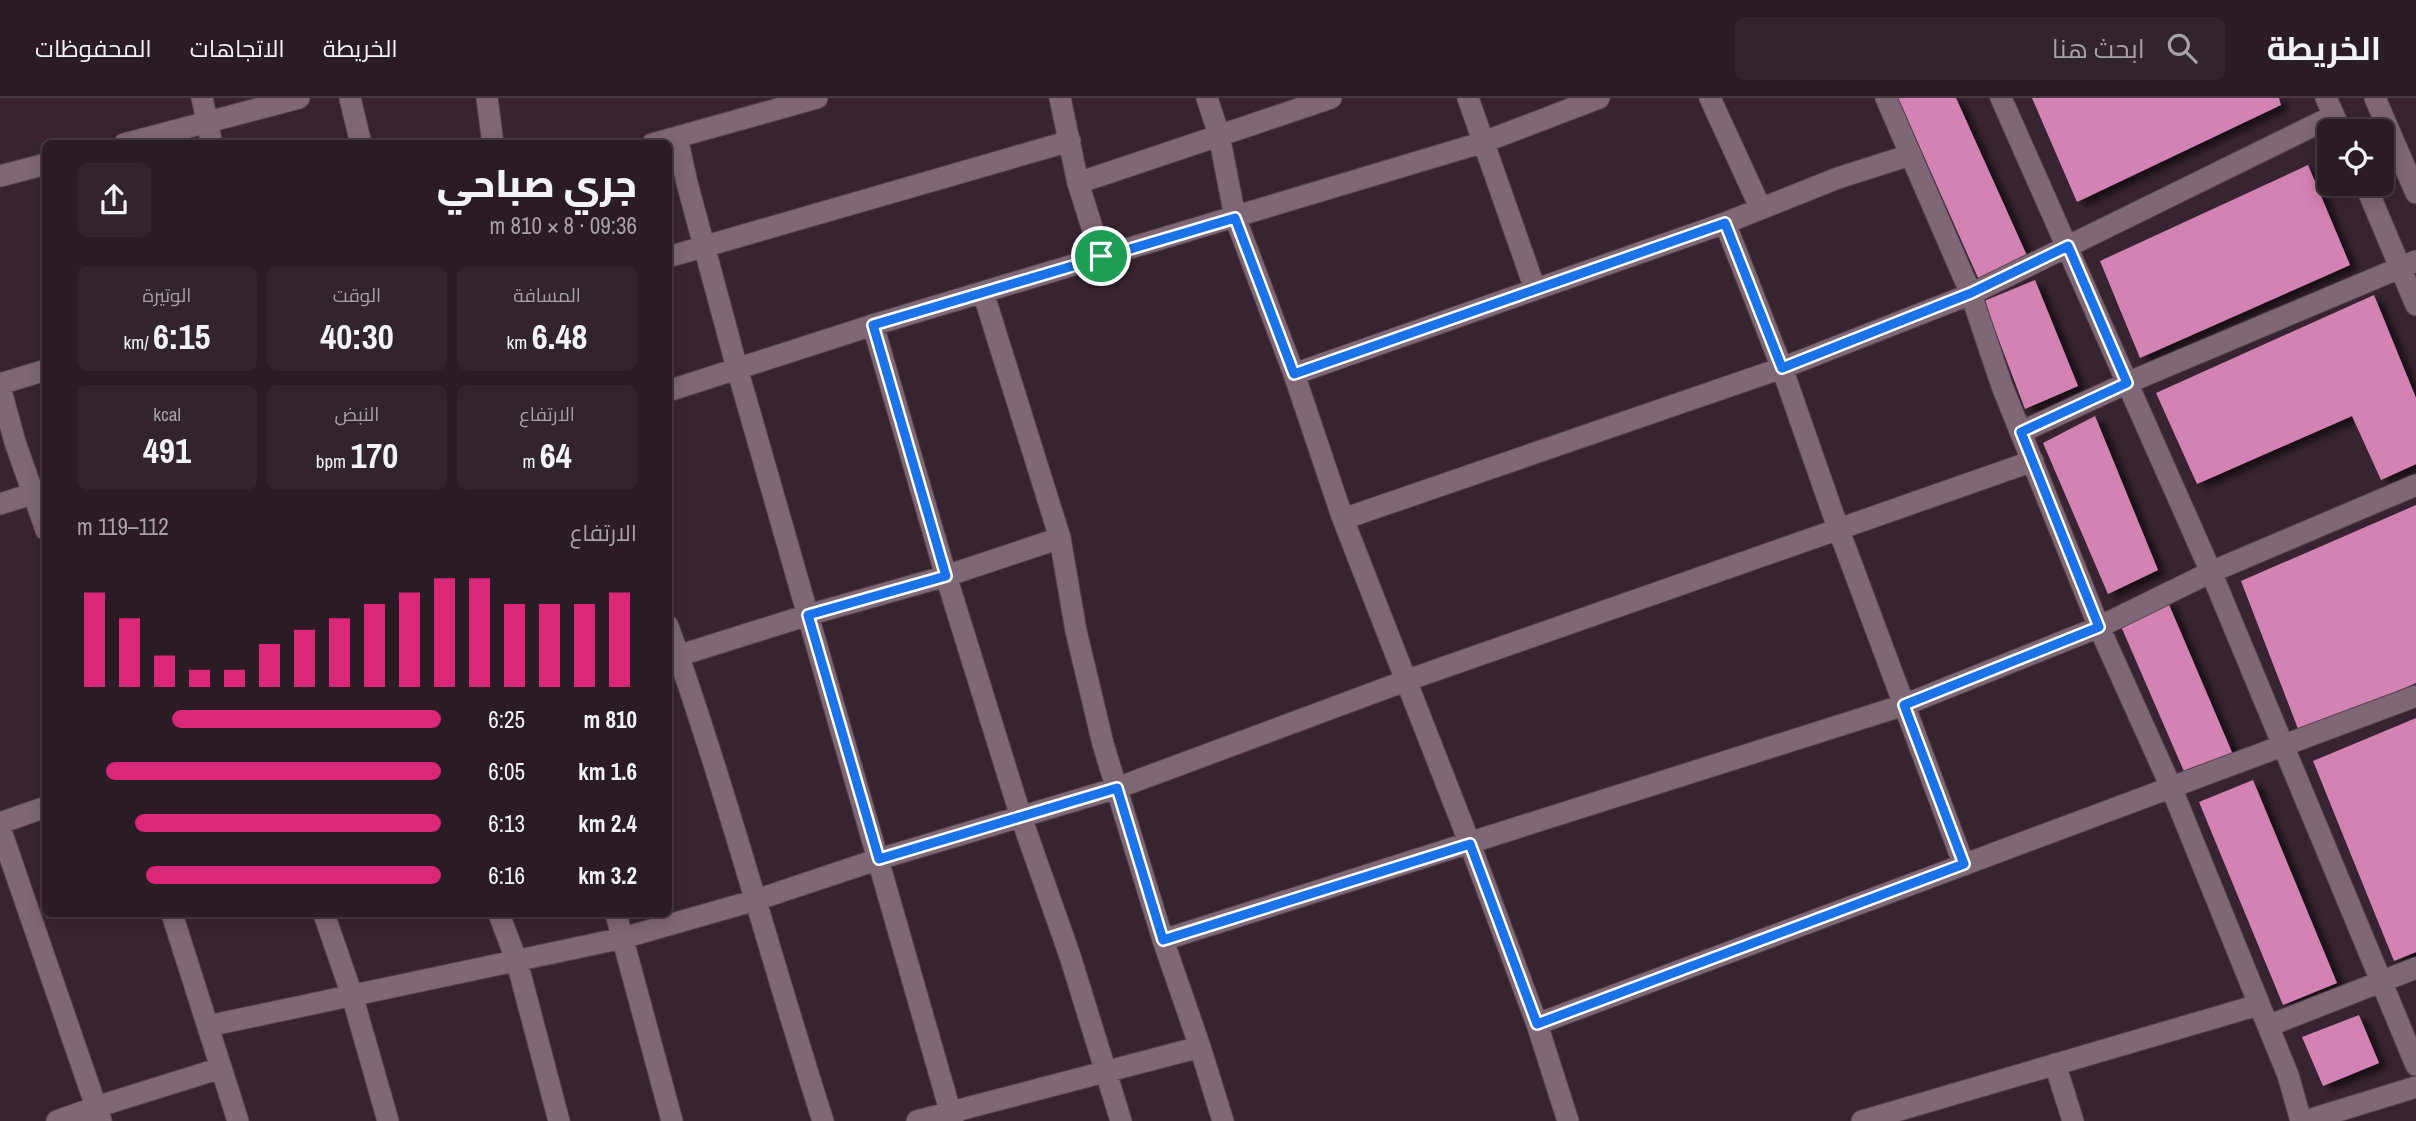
<!DOCTYPE html>
<html lang="ar">
<head>
<meta charset="utf-8">
<style>
  body { margin:0; font-family:"Archivo Narrow",Cairo,sans-serif; background:#32242c; color:#f1f3f6; direction:rtl; height:100vh; display:flex; flex-direction:column; font-size:26px; white-space:nowrap }
  * { box-sizing:border-box; margin:0 }
  p { font-size:23px; color:#a5a1a6 }
  .icon { flex:none; width:38px; height:38px; fill:none; stroke:currentColor; stroke-width:2; stroke-linecap:round; stroke-linejoin:round }
  .map { position:relative; flex:1; overflow:hidden; direction:ltr }
  .details { position:absolute; left:42px; top:42px; width:630px; height:777px; display:flex; flex-direction:column; background:#2a1b24; border-radius:10px; box-shadow:0 4px 18px #0003,0 0 0 2px #463941; direction:rtl }
  .details>* { flex:none }
  .controls { position:absolute; left:2317px; top:21px; display:grid; gap:14px }
  .controls a { display:grid; place-items:center; width:77px; height:77px; border-radius:10px; background:#2a1b24; box-shadow:0 4px 18px #0003,0 0 0 2px #463941; font-size:35px }
  .pin { position:absolute; display:grid; place-items:center; width:60px; height:60px; color:#fff; margin:-30px; border:4px solid #fff; border-radius:50%; box-shadow:0 2px 7px #0007 }
  .round { display:grid; place-items:center; flex:none; width:74px; height:74px; border-radius:10px; background:#32242c }
  .headline { display:flex; align-items:center; justify-content:space-between; height:119px; padding:0 35px }
  h1 { font-size:38px; font-weight:800; line-height:52px }
  .figures { display:grid; grid-template-columns:repeat(3,1fr); gap:10px; height:119px; padding:7px 35px }
  .figures div { display:grid; align-content:center; border-radius:10px; background:#32242c; text-align:center }
  .figures b { font-size:35px; font-weight:800 }
  .figures small { font-size:19px; font-weight:400 }
  .figures p { font-size:19px }
  .chart { height:196px; padding:14px 35px }
  .chart p { display:flex; justify-content:space-between }
  .chart svg { width:100%; height:126px; margin-top:7px; stroke:#db2777; stroke-width:6 }
  ul { padding:0 35px; list-style:none; font-size:23px }
  li { display:grid; grid-template-columns:112px 84px 1fr; align-items:center; height:52px }
  li i { height:18px; border-radius:9px; background:#db2777 }
  header { display:flex; align-items:center; gap:42px; box-sizing:border-box; height:98px; padding:0 35px; background:#2a1b24; border-bottom:2px solid #463941 }
  header strong { font-size:33px }
  nav { display:flex; gap:38px; margin-inline-start:auto; font-size:24px }
  .search { width:490px; height:63px; background:#32242c; display:flex; align-items:center; gap:18px; box-sizing:border-box; padding:0 24px; border-radius:10px; color:#a5a1a6; font-size:26px }
  .map>svg:first-child { display:block }
  .building { fill:#d382b4; filter:url(#shadow) }
  .lines { fill:none; stroke-linecap:round; stroke-linejoin:round }
  .minor-casing { stroke:#55434e; stroke-width:23 }
  .minor { stroke:#806776; stroke-width:21 }
  .route-casing { stroke:#fff; stroke-width:14 }
  .route { stroke:#1a73e8; stroke-width:9 }
</style>
</head>
<body>
<header>
<strong>الخريطة</strong>
<div class="search"><svg class="icon" aria-label="search" viewBox="0 0 24 24"><circle cx="10" cy="10" r="6"/><path d="M15 15l6 6"/></svg>ابحث هنا</div>
<nav><a>الخريطة</a><a>الاتجاهات</a><a>المحفوظات</a></nav>
</header>
<div class="map">
<svg width="2416" height="1023" viewBox="0 0 2416 1023">
  <defs>
    <filter id="shadow"><feDropShadow dx="8" dy="4.5" stdDeviation="3.5" flood-color="#0009"/></filter>
  </defs>
  <rect width="100%" height="100%" fill="#382430"/>
  <path class="building" d="M1898,0H1956L2028,160L1979,182Z
    M2032,0H2279L2281,7L2077,104Z
    M2308,67L2350,167L2140,260L2100,163Z
    M2035,182L2078,288L2025,311L1984,203Z
    M2374,197L2416,300V366L2381,382L2352,318L2197,386L2156,295Z
    M2095,318L2158,472L2108,496L2043,345Z
    M2416,407V585L2300,636L2241,483Z
    M2167,502L2234,659L2186,678L2120,526Z
    M2416,620V854L2394,863L2313,663Z
    M2253,682L2337,885L2283,907L2199,704Z
    M2359,917L2379,965L2323,988L2302,939Z"/>
  <g class="lines">
    <g class="minor-casing">
      <path id="minor" d="M202,0L212,46
        M350,0L361,46
        M487,0L493,46
        M1060,0L1078,85L1101,158
        M1207,0L1219,37L1235,119L1294,276L1343,421L1470,746L1537,926L1568,1023
        M1468,0L1535,191
        M1710,0L1760,109
        M1886,0L1971,196L2002,288L2099,529L2171,689L2268,928L2288,977L2301,1023
        M2001,0L2211,474L2416,967
        M2326,0L2341,33
        M2375,0L2416,95
        M677,39L687,85L737,270L953,1023
        M124,46L299,0
        M652,46L817,0
        M0,78L46,66
        M1078,85L1331,0
        M2365,86L2416,207
        M1725,125L1782,270L1838,430L1964,767
        M668,159L1070,43
        M983,194L1060,440L1076,533L1103,646L1163,842L1200,949L1223,1023
        M873,227L946,478L1021,719L1070,858L1121,1023
        M1294,276L1725,125L1838,80L1910,57
        M0,286L46,272
        M0,289L15,344L46,432
        M668,293L873,227L1484,44L1599,0
        M2021,334L2127,285L2416,163
        M0,406L45,392
        M1343,421L1782,270L1971,196L2333,18
        M668,528C726,691 770,858 823,1023
        M668,561L808,517L946,478L1060,440
        M0,725L46,709
        M0,730L101,1023
        M172,816L238,1023
        M324,816L352,897L388,1023
        M499,816L517,864L559,1023
        M616,816L672,1023
        M1163,842L1904,607L2099,529L2211,474L2416,387
        M1537,926L2416,598
        M208,928L623,840L756,802L879,761L1117,690L1405,583L2033,363
        M2268,928L2416,870
        M2055,966L2073,1023
        M57,1023L96,1009L221,970
        M917,1023L1200,949
        M1862,1023L2258,907
        M2305,1023L2416,989"/>
    </g>
    <use href="#minor" class="minor"/>
  </g>
  <g class="lines">
    <g class="route-casing">
      <path id="route" d="M1235,120L1294,276L1725,125L1782,270L1971,195L2068,148L2127,285L2021,334L2099,529L1904,607L1964,766L1537,926L1470,746L1163,842L1117,690L879,761L808,517L946,478L873,227Z"/>
    </g>
    <use href="#route" class="route"/>
  </g>
</svg>
<div class="controls">
<a><svg class="icon" aria-label="locate" viewBox="0 0 24 24"><circle cx="12" cy="12" r="6"/><path d="M12 2v4M12 18v4M2 12h4M18 12h4"/></svg></a>
</div>
<div class="pin" style="left:1101px;top:158px;background:#1e9e55"><svg class="icon" aria-label="arrive" viewBox="0 0 24 24"><path d="M6 21V4h12l-3 4 3 4H6"/></svg></div>
<section class="details">
<div class="headline"><div><h1>جري صباحي</h1><p>09:36 · 8 × 810 m</p></div><a class="round"><svg class="icon" aria-label="share" viewBox="0 0 24 24"><path d="M12 15V3M7 8l5-5 5 5M5 13v7h14v-7"/></svg></a></div>
<div class="figures">
<div><p>المسافة</p><b>6.48<small> km</small></b></div>
<div><p>الوقت</p><b>40:30</b></div>
<div><p>الوتيرة</p><b>6:15<small> /km</small></b></div>
</div>
<div class="figures">
<div><p>الارتفاع</p><b>64<small> m</small></b></div>
<div><p>النبض</p><b>170<small> bpm</small></b></div>
<div><p>kcal</p><b>491</b></div>
</div>
<div class="chart"><p><span>الارتفاع</span>112–119 m</p>
<svg viewBox="0 0 160 44" preserveAspectRatio="none"><path d="M5 44V11M15 44V20M25 44V33M35 44V38M45 44V38M55 44V29M65 44V24M75 44V20M85 44V15M95 44V11M105 44V6M115 44V6M125 44V15M135 44V15M145 44V15M155 44V11"/></svg>
</div>
<ul>
<li><b>810 m</b>6:25<i style="width:74%"></i></li>
<li><b>1.6 km</b>6:05<i style="width:92%"></i></li>
<li><b>2.4 km</b>6:13<i style="width:84%"></i></li>
<li><b>3.2 km</b>6:16<i style="width:81%"></i></li>
</ul>
</section>
</div>
</body>
</html>
